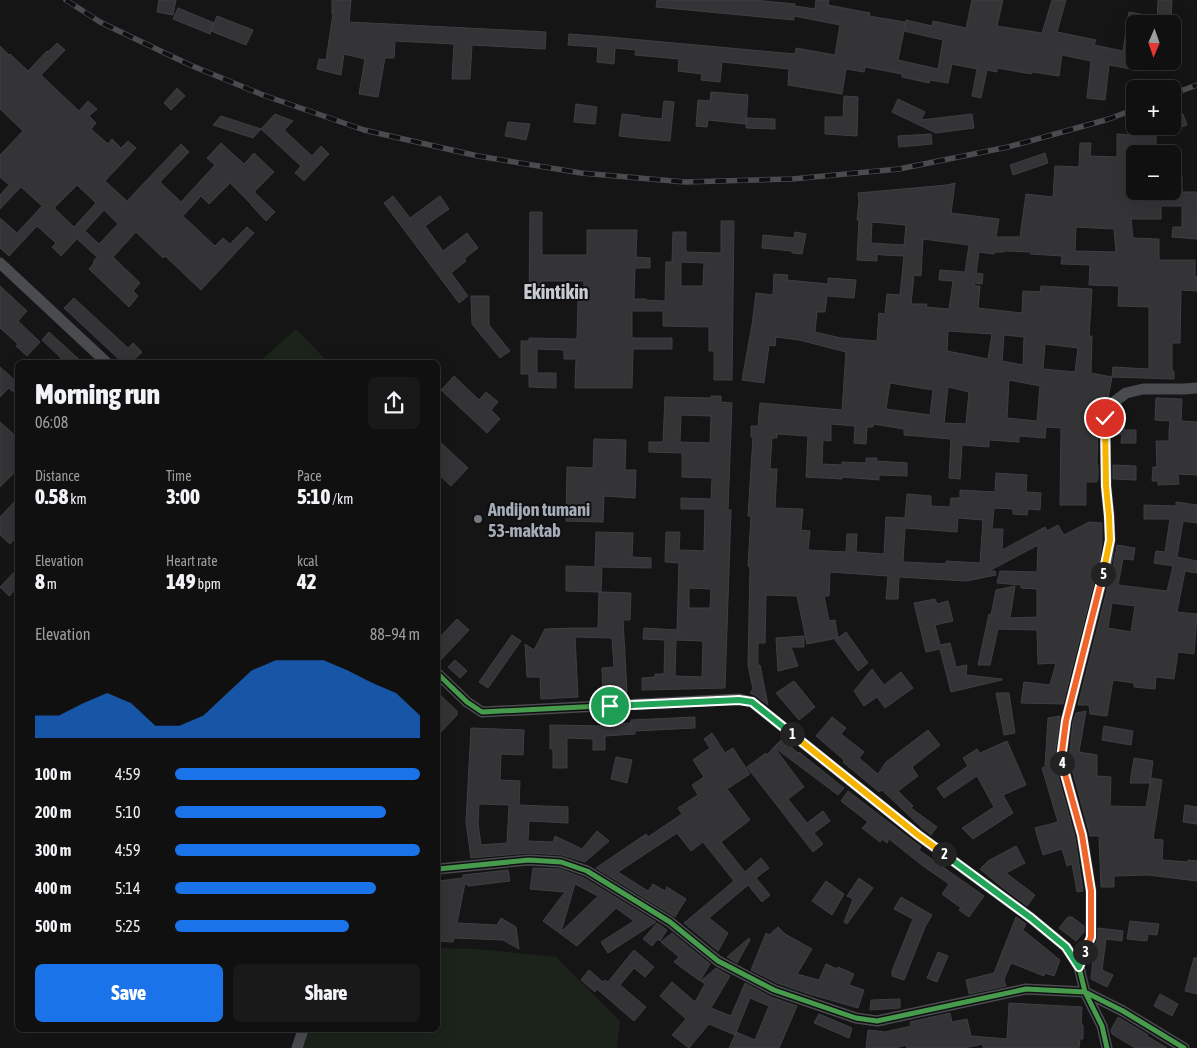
<!DOCTYPE html>
<html lang="en">
<head>
<meta charset="utf-8">
<style>
  body { margin:0; font-family:"Asap Condensed",sans-serif; background:#191919; color:#f1f3f6; height:100vh; display:flex; flex-direction:column; font-size:19px; white-space:nowrap }
  * { box-sizing:border-box; margin:0 }
  p { font-size:16px; color:#9c9d9f }
  .icon { flex:none; width:28px; height:28px; fill:none; stroke:currentColor; stroke-width:2; stroke-linecap:round; stroke-linejoin:round }
  .map { position:relative; flex:1; overflow:hidden }
  .panel { position:absolute; left:15px; top:360px; width:425px; height:672px; display:flex; flex-direction:column; background:#101010; border-radius:8px; box-shadow:0 5px 20px #0002,0 0 0 1px #303030 }
  .panel>* { flex:none }
  .needle { width:32px; rotate:182deg }
  .buttons { position:absolute; left:1126px; top:15px; display:grid; gap:10px }
  .buttons a { display:grid; place-items:center; width:55px; height:55px; border-radius:8px; background:#101010; box-shadow:0 5px 20px #0002,0 0 0 1px #303030; font-size:25px }
  .pin { position:absolute; display:grid; place-items:center; width:42px; height:42px; color:#fff; margin:-21px; border:2px solid #fff; border-radius:50%; box-shadow:0 1px 5px #0007 }
  .km { position:absolute; width:25px; height:25px; margin:-12px; border-radius:50%; background:#222; color:#fff; font-size:14px; line-height:25px; text-align:center }
  .round { display:grid; place-items:center; flex:none; width:52px; height:52px; border-radius:8px; background:#191919 }
  .headline { display:flex; align-items:center; justify-content:space-between; height:85px; padding:0 20px }
  h1 { font-size:28px; font-weight:800; line-height:38px }
  .stats { display:grid; grid-template-columns:repeat(3,1fr); gap:8px; height:85px; padding:5px 20px }
  .stats div { display:grid; align-content:center }
  .stats b { font-size:21px; font-weight:800 }
  .stats small { font-size:14px; font-weight:400 }
  .stats p { font-size:14px }
  .chart { height:140px; padding:10px 20px }
  .chart p { display:flex; justify-content:space-between }
  .chart svg { width:100%; height:90px; margin-top:5px; fill:#1a73e8; opacity:.7 }
  .primary-button { display:flex; gap:10px; margin-top:auto; padding:10px 20px }
  .primary-button a { flex:1; height:58px; border-radius:8px; background:#1a73e8; color:#fff; font-size:20px; font-weight:800; line-height:58px; text-align:center }
  .primary-button a+a { background:#191919; color:#f1f3f6 }
  ul { padding:0 20px; list-style:none; font-size:16px }
  li { display:grid; grid-template-columns:80px 60px 1fr; align-items:center; height:38px }
  li i { height:12px; border-radius:6px; background:#1a73e8 }
  .map>svg:first-child { display:block }
  .green { fill:#1b231b }
  .building { fill:#343437; stroke:#3e3f42; fill-rule:evenodd }
  .lines { fill:none; stroke-linecap:round; stroke-linejoin:round }
  .minor { stroke:#494b4f; stroke-width:11 }
  .rail-casing { stroke:#494b4e; stroke-width:5.5 }
  .rail { stroke:#101012; stroke-width:4; stroke-dasharray:11; stroke-linecap:butt }
  .cycleway-casing { stroke:#101012; stroke-width:8 }
  .cycleway { stroke:#469c4c; stroke-width:5 }
  .split-1-casing { stroke:#fff; stroke-width:10 }
  .split-2-casing { stroke:#fff; stroke-width:10 }
  .split-3-casing { stroke:#fff; stroke-width:10 }
  .split-4-casing { stroke:#fff; stroke-width:10 }
  .split-5-casing { stroke:#fff; stroke-width:10 }
  .split-6-casing { stroke:#fff; stroke-width:10 }
  .split-1 { stroke:#22a559; stroke-width:6 }
  .split-2 { stroke:#f5b400; stroke-width:6 }
  .split-3 { stroke:#22a559; stroke-width:6 }
  .split-4 { stroke:#f0652b; stroke-width:6 }
  .split-5 { stroke:#f0652b; stroke-width:6 }
  .split-6 { stroke:#f5b400; stroke-width:6 }
  .poi-dot { fill:#73787f; stroke:#101012; stroke-width:2 }
  .labels { text-anchor:middle; dominant-baseline:central; stroke-width:4; stroke-linejoin:round; paint-order:stroke }
  .poi-label { font-size:18px; font-weight:bold; fill:#a5adb8; stroke:#101012; text-anchor:start }
  .quarter-label { font-size:20px; font-weight:bold; fill:#c7ccd3; stroke:#101012 }
</style>
</head>
<body>
<div class="map">
<svg width="1197" height="1048" viewBox="0 0 1197 1048">
  <rect width="100%" height="100%" fill="#151516"/>
  <path class="green" d="M296,329L328,362H259Z
    M438,948L478,949L556,957L620,1021L617,1048H303L309,1030H438Z"/>
  <path class="building" d="M159,0H176L173,15L157,12Z
    M332,0H351L349,22L546,32L545,49L472,45L470,79H452L454,44L395,41L394,58H385L378,97L359,94L365,59L344,54L341,75L317,69L319,59L326,60L333,14H332Z
    M657,0H753L795,4V6L815,9L816,0H829L828,5L870,13L869,16L905,22L904,29L906,20L932,26L933,21L966,28L972,0H1003L997,26L1042,33L1052,0H1066L1057,32L1096,40L1094,45L1123,51L1129,12L1140,14L1139,24H1135V45L1131,69L1109,65L1105,100L1087,98L1091,61L1062,55L1059,76L1032,72L1031,74L997,68V72L987,70L981,98L972,96L977,69L952,64L948,83L930,80L929,83L902,77V74L865,67L864,72L846,69L842,94L788,85L789,69L722,62L720,82L701,80L702,74L678,71L679,59L635,55L636,50L615,48L614,64L597,62L598,47L568,45L569,34L609,37L795,54L796,48L835,55L840,25L794,16V20L656,7ZM904,31L943,40L938,69L898,60Z
    M1158,0H1172L1171,24H1157Z
    M178,8L214,23L210,34L173,19Z
    M217,16L253,30L246,45L211,31Z
    M57,43L65,50L41,75L79,111L88,101L97,109L89,116L96,123L91,129L108,144L112,139L121,148L128,141L136,148L105,181L127,201L181,144L189,152L160,182L181,202L215,165L207,158L221,143L244,164L254,153L274,172L254,192L275,212L266,221L251,205H252L230,183L209,204L201,196L183,216L215,246L223,238L230,244L247,227L254,233L201,290L165,256L163,258L136,232L113,257L140,283L133,291L138,296L129,307L89,269L94,263L93,262L97,257L77,239L61,256L52,247L56,243L37,226L9,256L0,248V218L17,233L42,206L21,187L0,209V195L9,185L0,177V155L23,131L0,109V46L9,55L10,54L28,71L47,51L48,52ZM77,185L96,203L74,227L54,208ZM104,210L118,224L99,244L85,231Z
    M177,88L185,96L171,110L164,103Z
    M711,92L748,95L746,124L708,120L707,127L696,126L698,100L710,101Z
    M844,96L858,97L857,136L825,134V117H843Z
    M898,99L925,112L921,120L972,114L974,128L936,133L892,112Z
    M664,101L674,102L670,141L636,138L619,136L622,114L640,116V117L662,119Z
    M576,104L597,107L595,124L574,122Z
    M275,114L293,121L284,130L312,156L321,146L329,154L304,181L295,173L301,166L261,129Z
    M1183,114L1187,125L1156,136V154H1130L1128,191H1172V177H1182V192H1197V239L1172,237L1173,227H1182V206H1161V219H1131L1133,238L1159,239V260H1195V277H1197V291L1181,290L1180,343H1172V371H1174V379L1112,377L1108,398L1098,419L1097,465H1098V479H1097V482H1086V505H1060L1061,428L1046,427L1045,438L1019,436V442L989,440V447L962,445L960,479L949,478L951,439L904,435V429L873,424V427H867L866,444L854,443L855,426L831,424V441L823,440L822,464L842,465V462L866,463V458H877L876,461L907,463V476L879,475V480L842,477V479L806,477L808,436L777,434V438H772L770,469H777L775,508L803,509L801,530L810,531L808,550L846,552L847,534H857L856,552L884,554L886,517L905,518L907,494L931,496V506L950,507L951,498H960V490L995,492L996,473L1027,475L1026,492L1041,493L1040,510L1028,509L1027,515L1013,514V509L994,508L992,529H1003L1002,550L1045,527L1047,531L1058,525L1064,535L1089,522L1102,523V540L1100,559L1063,704L1021,703L1024,682L1050,685L1056,663L1038,664L1037,630L998,629L990,665H978L989,614L991,615L996,590L1015,586L1010,618L1037,617V589L1021,588V585L997,583L1000,571L1037,572L1038,545L989,571H995L996,575L966,581L899,577L898,599H886L888,576L830,572L829,596H824L829,621L835,620L838,638L807,644L797,596L766,595L765,643H758V666L760,665L768,705L756,696L750,693L753,689L748,665L750,567L748,566L751,516H748L753,437H751V426H758L760,403L842,410L846,352L799,340L776,337L775,346L769,345L764,383L742,380L752,325L756,293L773,295L774,274L788,275L787,280L828,284V278L856,280L854,298L827,296L825,312H817L815,332L841,338L877,341L879,313L885,314L887,294L900,295L904,256L882,255V254V255L877,254V261L857,260L859,220H857L859,202L858,193L947,185L955,183L951,213L999,219L996,237H1020L1026,194L1053,197L1055,166L1079,167L1080,143H1091L1090,156L1117,157V134L1143,136V129L1151,126H1172V118ZM872,222L906,225L904,245L871,243ZM1076,227L1114,229L1116,252L1075,251ZM923,239L969,245L965,272L940,270L939,280L953,281L949,309L926,307L927,304H911L914,275L921,276ZM1004,251L1031,252L1030,254L1062,256L1061,264L1090,265L1089,285L1119,286L1118,306L1149,307V369L1113,367L1112,377L1091,373L1092,336H1089L1092,289L1041,286L1040,292L1023,291L1022,313L978,308L980,286H974L975,283L982,284L983,274L976,273L979,252L994,254L995,252H1004ZM948,331L992,334L988,359L947,351ZM1004,335L1024,337L1023,365L1002,361ZM1045,344L1078,348L1075,372L1043,369ZM1009,380L1040,386L1037,421L1007,418ZM890,383L933,390L930,415L886,409ZM948,387L969,392L966,424L944,423ZM958,518L983,520L980,563L946,561V564L903,562L905,528L957,532Z
    M221,116L261,129L253,138L213,125Z
    M747,118L775,119V129L746,128Z
    M508,122L530,124L526,140L505,136Z
    M931,134L932,144L899,147L898,136Z
    M1045,153L1048,163L1013,175L1010,165Z
    M393,196L410,218L440,196L449,209L425,226L443,251L467,233L478,248L464,259L466,261L451,273L468,296L459,303L384,203Z
    M530,212H542V255H587V230H637L636,257L650,258V268H635L634,299H646V300L665,301L666,262H672L673,232H686V252L721,253V221H734L732,380H714V351H709V327L663,326V311H632V338H672V349H633L632,388H575L576,359H564V350L537,349V373H556V388L529,387V374H521V341H529V338L577,339L578,301H583L584,281H542V297H529ZM681,262L704,263L703,286H681Z
    M795,232L806,234L802,254L792,253V251L762,248L763,235L794,238Z
    M0,286L27,311L18,321L40,342L27,356L16,346L18,344L0,328Z
    M471,296H489V325L510,351L500,358L472,324Z
    M74,298L128,348L133,343L142,352L132,362H122L64,308Z
    M49,332L82,362H57L61,358L42,340Z
    M0,367L18,383V396L9,388L0,397Z
    M454,376L479,400L486,392L498,402L491,410L500,419L487,433L441,390Z
    M711,396H721V402L732,403L728,510H731L725,688L642,690V678L655,677V674H664L665,640L643,639L644,628L677,630L679,563L665,562L666,532H680L679,550L704,551L705,509H681V498L711,499L712,478L682,477V453L649,452V442H663L665,397L711,398ZM681,415L711,416L710,443L680,442ZM689,588L711,589L710,608H689ZM676,640L703,641L702,677L675,676Z
    M1156,398L1182,399L1181,421L1197,422V475L1178,474L1179,484L1158,485V481H1152L1153,467H1157L1156,441H1169V431L1170,421L1155,420Z
    M1114,417H1122V424H1125L1124,430H1136V443H1121L1122,434H1113V421Z
    M0,422L18,438V469L0,487Z
    M594,439L626,440L625,470H636L635,498L604,496L603,522L566,521L567,467L593,468Z
    M438,440L468,468L451,486L438,474Z
    M1113,465L1136,466V480L1113,479Z
    M18,498V536L10,544L0,535V517Z
    M1176,502L1197,505V523L1183,521L1177,557L1197,561V573L1185,571L1177,612L1197,614L1194,654L1178,652L1174,679L1156,677L1155,689L1134,687V683L1113,680L1107,716L1090,714L1089,705H1078L1114,562L1117,545L1135,548L1133,560L1123,559L1118,585L1167,591L1173,566L1154,563L1156,551L1165,552L1170,519H1144V505L1176,506ZM1112,603L1135,606L1131,632L1108,628Z
    M596,532L633,533L632,557L651,558V568L602,567L601,592L631,593L630,620H623L627,692L603,694L602,668L614,667L612,638L575,637L578,697L541,699L540,677H527L525,644L534,650L545,629L576,628H598L599,592L566,591V566L595,567Z
    M18,568V587L9,596L0,587Z
    M935,599L937,604L948,601L953,621L935,625L940,645L950,643L956,667L967,665L966,675L1002,679V680L951,692L940,649L926,652L914,603Z
    M457,619L469,630L438,663V639Z
    M846,632L868,663L858,671L835,640Z
    M512,635L521,641L488,688L479,682Z
    M804,636V647H791L798,666L778,671L776,638Z
    M455,660L467,671L460,678L448,667Z
    M872,669L884,685L901,672L913,688L885,708L877,697L864,706L854,691Z
    M794,681L815,707L799,720L776,693Z
    M438,693L457,711V715L438,735Z
    M996,693H1009L1015,733L1004,735Z
    M1086,711L1079,752L1097,755V776L1111,777L1110,806L1146,807L1151,778L1162,780L1153,839L1163,840L1162,860L1188,862V860L1197,861V881L1148,875L1114,876V887H1101L1099,836H1090L1069,758L1073,722L1076,713Z
    M1060,716L1054,761L1075,837L1083,891L1077,892L1072,864L1067,866L1062,849L1043,855L1035,828L1058,822L1042,768L1045,767L1048,718Z
    M695,717V728L635,731V734L605,736V750H593V739L567,738V768H553V749H550V725L606,726V724L631,723V726V720Z
    M832,717L846,728L841,734L864,752L859,758L878,774L886,762L928,730L940,745L912,767L918,776L898,791L913,806L911,808L937,827L931,835L922,828L882,790L879,792L843,762L844,760L816,736Z
    M1104,726L1133,731L1131,745L1102,740Z
    M471,728L524,730L523,755L501,754L500,780L520,781L519,805L568,807V823L529,821L528,841L553,842L555,836L582,849L597,831L609,841L585,862L562,855L529,853L471,858L466,822ZM479,804L509,805L507,843L481,845L478,823Z
    M712,733L725,753L733,748L750,774L727,789L750,820L721,842L745,872L761,858L769,868L756,878L770,895L762,902L748,885L709,918L728,933L718,951L684,923L734,881L703,842L691,851L677,833L618,872L648,891L653,884L665,891L667,887L686,899L675,917L596,868L646,834L648,837L682,814L678,808L698,795L692,785L704,777L693,760L710,748L704,739Z
    M782,739L798,753L799,752L844,788L838,795L774,747Z
    M1007,741L1026,785L1003,795L1013,813L973,839L962,828L994,807L977,776L944,798L937,788L968,766L963,758L977,749L980,753Z
    M774,747L804,787L788,799L807,823L823,811L830,821L814,833L823,844L813,852L747,767L766,753L767,755Z
    M616,757L632,760L627,783L611,779Z
    M1134,758L1153,761L1150,783H1130Z
    M848,791L921,847L919,850L984,896L969,917L959,910L961,908L942,894L949,884L923,866L889,839L887,843L882,839L880,842L862,828L868,822L841,801Z
    M1185,805L1197,807V824L1183,822Z
    M1016,846L1025,863L1006,873L1035,895L1027,906L1003,888L980,869L988,861Z
    M533,868L560,869L584,878L656,922L608,953L601,942L634,921L616,908L577,946L543,921L565,892L530,889ZM575,884L598,896L561,932L574,887Z
    M508,870L510,881L468,886L465,883L457,923L497,925L501,918L516,927L519,949L503,940L454,938L453,942L438,941V881L463,878V875Z
    M859,878L873,888L847,924L844,922L853,899L847,896Z
    M826,881L844,894L832,915L812,901Z
    M901,897L932,915L925,927L904,980L892,976V971L913,919L894,909Z
    M1016,917L1026,924L1023,930L1060,960L1054,976L1045,973L1044,976L1011,963L1004,979L1006,986L969,994L966,980L994,973Z
    M1068,917H1072L1084,926V932L1076,941L1059,928Z
    M1130,921L1159,924L1157,935L1148,934L1147,941L1127,939Z
    M657,923L667,930L660,941L658,939L652,946L643,939Z
    M778,927L785,934L812,949L797,974L819,980L826,964L837,969L838,967L854,974L849,985L864,990L858,1008L809,994L777,983L751,970L766,933L769,935Z
    M1098,928L1123,931L1122,941L1106,939L1102,970L1113,975L1107,987L1091,979L1094,949L1098,937Z
    M672,933L710,964L700,981L674,962L679,957L661,942Z
    M749,938L750,940L737,963L727,957Z
    M634,950L654,967L645,977L634,968L620,985L646,1007L634,1021L597,989L595,992L581,980L589,970L603,982L605,980L608,982Z
    M938,952L948,956L937,982L927,978Z
    M1194,958H1197V994L1185,991Z
    M716,968L730,976L711,1008L731,1016L745,983L771,997L797,1006L779,1048H729L735,1035L709,1024L689,1048L672,1035L686,1019L660,996L672,982L695,1002L705,984L701,981ZM750,998L769,1006L755,1040L736,1032L735,1035Z
    M1160,994L1178,1004L1172,1016L1154,1006Z
    M900,999V1008L870,1010L871,1000Z
    M1009,1003L1082,1007L1081,1025H1083V1039H1080L1079,1048H983V1044L964,1048H907L906,1045L895,1048H866L868,1030L885,1032L911,1026L910,1022L950,1013L952,1022L967,1019L971,1036L1007,1039Z
    M819,1014L852,1028L849,1038L814,1023Z
    M1118,1017L1148,1035L1147,1036L1167,1048H1135L1112,1034L1111,1030Z"/>
  <g class="lines">
    <path class="minor" d="M0,263L106,362
      M438,674L467,702L482,712L739,699L752,702L918,835L1031,918L1066,947L1079,967L1085,992L1102,1026L1107,1048
      M438,869L529,860L561,862L587,871L670,922L718,961L774,990L856,1018L877,1021L1026,989L1085,992L1123,1011L1184,1048
      M1079,967L1091,937V891L1082,835L1061,759L1066,721L1107,560L1110,540L1109,515L1106,486L1105,419L1114,402L1126,393L1143,389H1184L1197,388
      M297,1048L303,1030"/>
    <g class="rail-casing">
      <path id="rail" d="M66,0L100,22L190,65L263,95L364,130L478,156L581,173L685,182L792,179L899,169L1008,147L1109,119L1135,109
        M1172,94L1197,85"/>
    </g>
    <use href="#rail" class="rail"/>
    <g class="cycleway-casing">
      <path id="cycleway" d="M438,674L467,702L482,712L739,699L752,702L918,835L1031,918L1066,947L1079,967L1085,992L1102,1026L1107,1048
        M438,869L529,860L561,862L587,871L670,922L718,961L774,990L856,1018L877,1021L1026,989L1085,992L1123,1011L1184,1048"/>
    </g>
    <use href="#cycleway" class="cycleway"/>
  </g>
  <g class="lines">
    <g class="split-1-casing">
      <path id="split-1" d="M610,706L739,700L752,702L792,734"/>
    </g>
    <g class="split-2-casing">
      <path id="split-2" d="M792,734L918,835L944,854"/>
    </g>
    <g class="split-3-casing">
      <path id="split-3" d="M944,854L1031,918L1066,947L1079,967L1085,952"/>
    </g>
    <g class="split-4-casing">
      <path id="split-4" d="M1062,763L1082,835L1091,891V937L1085,952"/>
    </g>
    <g class="split-5-casing">
      <path id="split-5" d="M1062,763L1061,759L1066,721L1103,574"/>
    </g>
    <g class="split-6-casing">
      <path id="split-6" d="M1103,574L1110,540L1109,516L1106,486L1105,418"/>
    </g>
    <use href="#split-1" class="split-1"/>
    <use href="#split-2" class="split-2"/>
    <use href="#split-3" class="split-3"/>
    <use href="#split-4" class="split-4"/>
    <use href="#split-5" class="split-5"/>
    <use href="#split-6" class="split-6"/>
  </g>
  <circle class="poi-dot" cx="478" cy="519" r="5"/>
  <g class="labels">
    <g class="poi-label">
      <text x="488" y="509">Andijon tumani<tspan x="488" dy="21">53-maktab</tspan></text>
    </g>
    <g class="quarter-label">
      <text x="556" y="291">Ekintikin</text>
    </g>
  </g>
</svg>
<div class="buttons">
<a><svg class="needle" viewBox="-14 -14 28 28"><path d="M0-13l5 13h-10z" fill="#e53935"/><path d="M0 13l5-13h-10z" fill="#9c9d9f"/></svg></a>
<a>+</a>
<a>−</a>
</div>
<div class="pin" style="left:610px;top:706px;background:#1e9e55"><svg class="icon" aria-label="arrive" viewBox="0 0 24 24"><path d="M6 21V4h12l-3 4 3 4H6"/></svg></div>
<div class="pin" style="left:1105px;top:418px;background:#d93025"><svg class="icon" aria-label="check" viewBox="0 0 24 24"><path d="M5 12l5 5 9-10"/></svg></div>
<b class="km" style="left:792px;top:734px">1</b>
<b class="km" style="left:944px;top:854px">2</b>
<b class="km" style="left:1085px;top:952px">3</b>
<b class="km" style="left:1062px;top:763px">4</b>
<b class="km" style="left:1103px;top:574px">5</b>
<section class="panel">
<div class="headline"><div><h1>Morning run</h1><p>06:08</p></div><a class="round"><svg class="icon" aria-label="share" viewBox="0 0 24 24"><path d="M12 15V3M7 8l5-5 5 5M5 13v7h14v-7"/></svg></a></div>
<div class="stats">
<div><p>Distance</p><b>0.58<small> km</small></b></div>
<div><p>Time</p><b>3:00</b></div>
<div><p>Pace</p><b>5:10<small> /km</small></b></div>
</div>
<div class="stats">
<div><p>Elevation</p><b>8<small> m</small></b></div>
<div><p>Heart rate</p><b>149<small> bpm</small></b></div>
<div><p>kcal</p><b>42</b></div>
</div>
<div class="chart"><p><span>Elevation</span>88–94 m</p>
<svg viewBox="0 0 160 44" preserveAspectRatio="none"><path d="M0 44V33L10 33L20 27L30 22L40 27L50 38L60 38L70 33L80 22L90 11L100 6L110 6L120 6L130 11L140 17L150 22L160 33V44z"/></svg>
</div>
<ul>
<li><b>100 m</b>4:59<i style="width:100%"></i></li>
<li><b>200 m</b>5:10<i style="width:86%"></i></li>
<li><b>300 m</b>4:59<i style="width:100%"></i></li>
<li><b>400 m</b>5:14<i style="width:82%"></i></li>
<li><b>500 m</b>5:25<i style="width:71%"></i></li>
</ul>
<div class="primary-button"><a>Save</a><a>Share</a></div>
</section>
</div>
</body>
</html>
